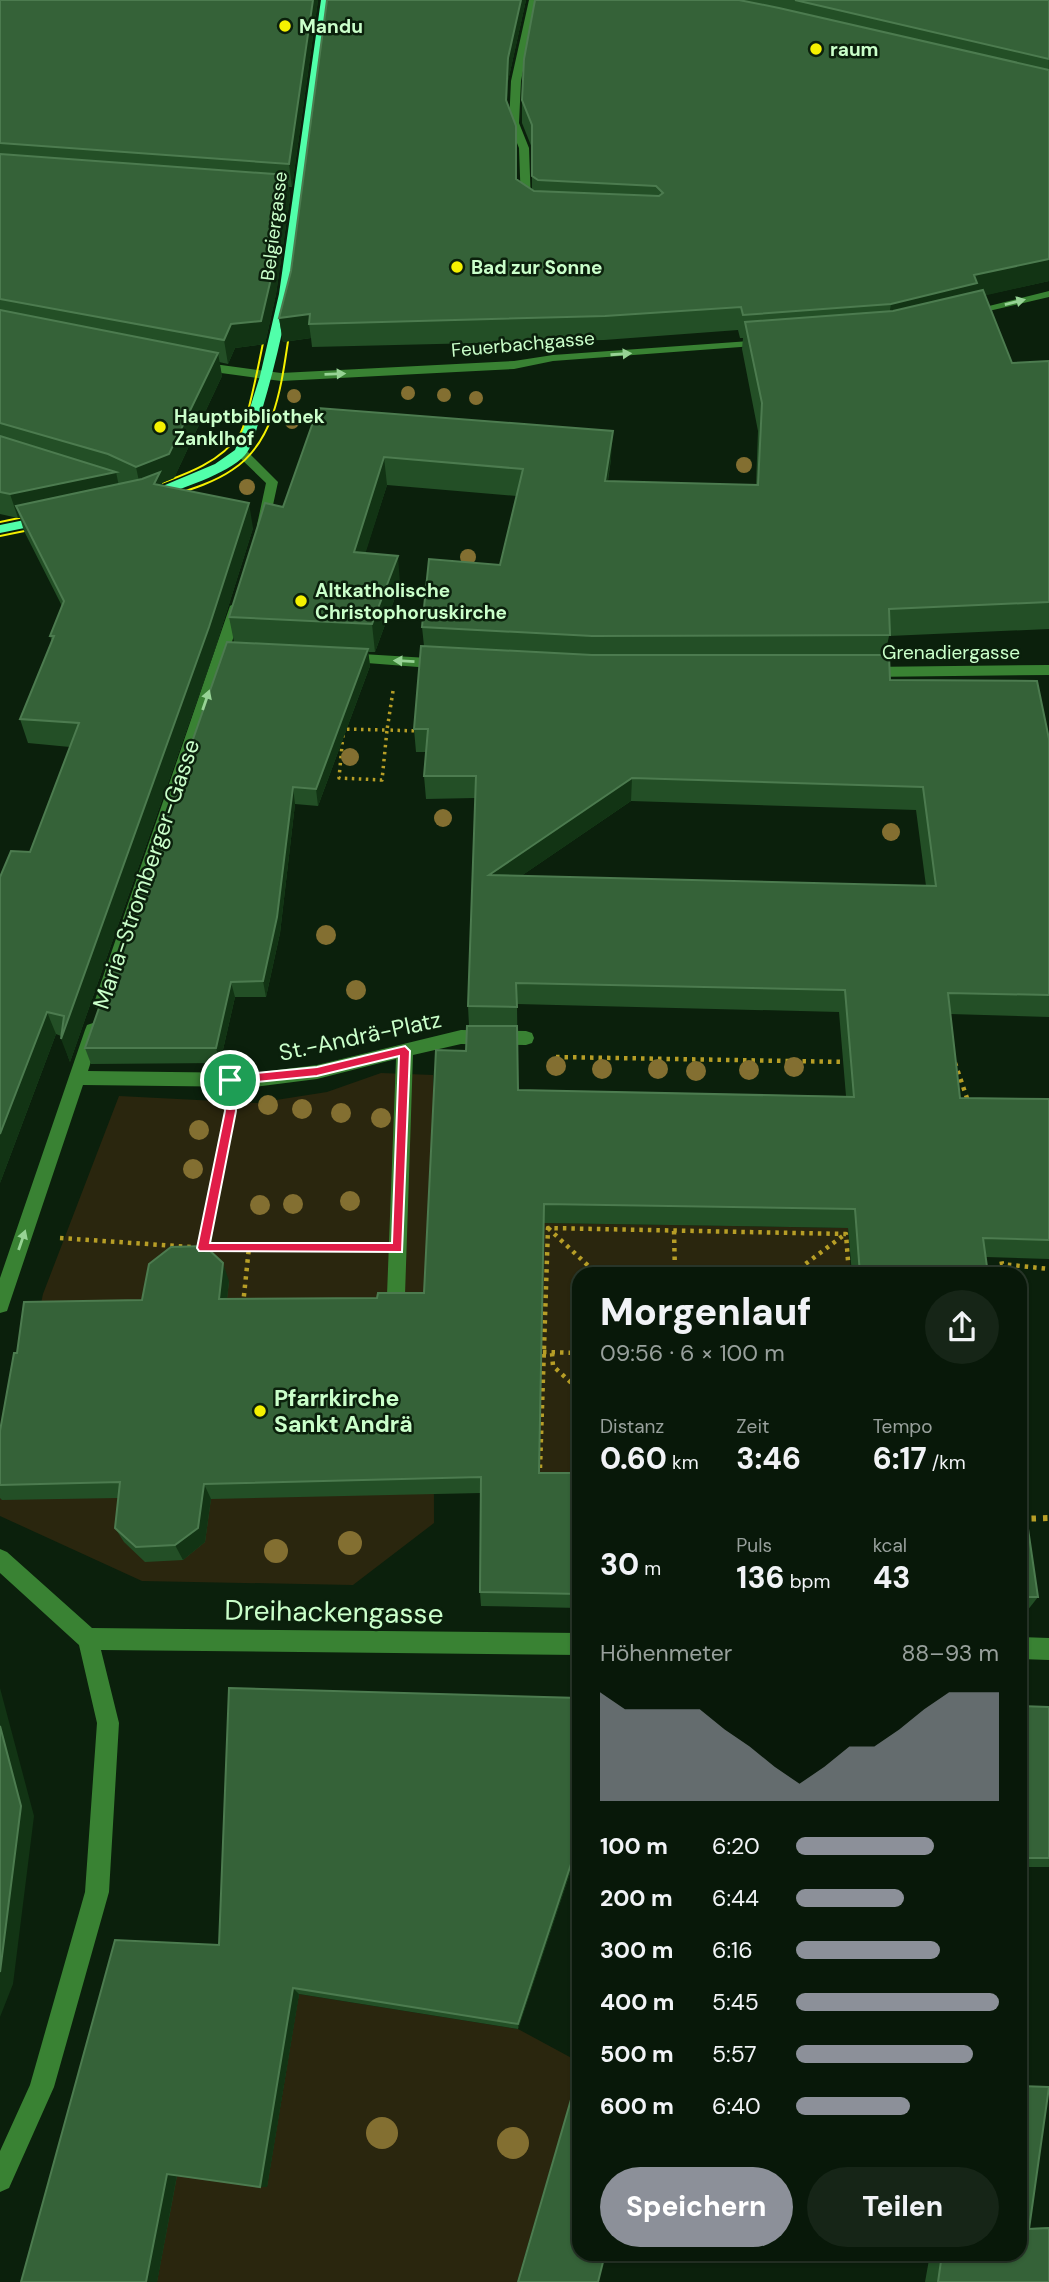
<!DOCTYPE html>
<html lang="de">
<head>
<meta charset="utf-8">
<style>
  body { margin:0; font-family:"DM Sans",sans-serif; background:#162517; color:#f1f3f6; height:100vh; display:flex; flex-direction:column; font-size:26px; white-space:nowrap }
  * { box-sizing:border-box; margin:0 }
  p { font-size:23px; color:#98a09c }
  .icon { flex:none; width:38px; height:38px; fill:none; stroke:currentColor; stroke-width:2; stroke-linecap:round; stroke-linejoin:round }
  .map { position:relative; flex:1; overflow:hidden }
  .sheet { position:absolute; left:572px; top:1267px; width:455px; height:994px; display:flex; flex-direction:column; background:#081809; border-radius:21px; box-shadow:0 2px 5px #0004,0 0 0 2px #29372a }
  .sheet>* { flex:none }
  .pin { position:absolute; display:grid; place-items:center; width:60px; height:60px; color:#fff; margin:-30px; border:4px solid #fff; border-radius:50%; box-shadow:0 2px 7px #0007 }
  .round { display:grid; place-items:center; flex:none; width:74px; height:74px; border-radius:37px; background:#162517 }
  .overview { display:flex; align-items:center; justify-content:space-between; height:119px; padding:0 28px }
  h1 { font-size:38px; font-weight:800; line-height:52px }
  .figures { display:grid; grid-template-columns:repeat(3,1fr); gap:10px; height:119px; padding:7px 28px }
  .figures div { display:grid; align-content:center }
  .figures b { font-size:30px; font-weight:800 }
  .figures small { font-size:19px; font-weight:400 }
  .figures p { font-size:19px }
  .chart { height:196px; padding:14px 28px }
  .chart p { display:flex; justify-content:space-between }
  .chart svg { width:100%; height:126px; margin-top:7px; fill:#8c9099; opacity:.7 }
  .primary-button { display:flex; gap:14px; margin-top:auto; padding:14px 28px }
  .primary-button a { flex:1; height:80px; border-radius:42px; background:#8c9099; color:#fff; font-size:28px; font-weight:800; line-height:80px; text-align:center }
  .primary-button a+a { background:#162517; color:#f1f3f6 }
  ul { padding:0 28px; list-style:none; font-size:23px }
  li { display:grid; grid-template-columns:112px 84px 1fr; align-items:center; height:52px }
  li i { height:18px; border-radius:9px; background:#8c9099 }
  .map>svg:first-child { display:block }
  .green { fill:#2a260e }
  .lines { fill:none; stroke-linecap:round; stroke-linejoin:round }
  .path-far2 { stroke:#b79e26; stroke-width:3.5; stroke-dasharray:2.5 4.5; stroke-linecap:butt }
  .path-far1 { stroke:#b79e26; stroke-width:4.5; stroke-dasharray:3.5 5; stroke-linecap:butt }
  .path { stroke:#b79e26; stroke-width:6; stroke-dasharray:4.5 7; stroke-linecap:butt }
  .minor { fill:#398233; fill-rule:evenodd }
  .major { fill:#51ffaa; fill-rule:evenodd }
  .tram { stroke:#f5f100; stroke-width:2 }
  .tree { fill:#836f31 }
  .wall { fill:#234f26; fill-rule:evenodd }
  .shaded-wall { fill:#123414 }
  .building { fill:#356238; stroke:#4c7b4f; stroke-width:2; fill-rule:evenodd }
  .oneway { fill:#97d395 }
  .route { fill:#e11d48; stroke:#fff; stroke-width:2; fill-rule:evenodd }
  .poi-dot { fill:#f5f100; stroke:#0b200c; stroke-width:2.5 }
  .labels { text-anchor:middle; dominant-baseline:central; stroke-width:5; stroke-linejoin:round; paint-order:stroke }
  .far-poi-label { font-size:19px; font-weight:bold; fill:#caffca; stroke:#0b200c; text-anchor:start }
  .far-street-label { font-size:19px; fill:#caffca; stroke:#0b200c }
  .street-label { font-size:23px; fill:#caffca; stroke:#0b200c }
  .poi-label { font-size:23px; font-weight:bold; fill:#caffca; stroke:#0b200c; text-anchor:start }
  .near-street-label { font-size:28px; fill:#caffca; stroke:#0b200c }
</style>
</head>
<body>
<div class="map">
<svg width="1049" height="2282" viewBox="0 0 1049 2282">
  <rect width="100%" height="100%" fill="#0b200c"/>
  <path class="green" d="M381,1073L433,1075L434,1523L353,1585L142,1581L0,1516V1498L43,1294L119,1096L257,1103L327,1092Z
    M544,1223L848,1228L851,1274H579V1489L538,1488Z
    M299,1994L518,2029L579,2062V2071L517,2282H157L177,2175L267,2187Z"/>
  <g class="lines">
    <path class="path-far2" d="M340,729L387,730L393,691
      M343,735L339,778L382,780L387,730L418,731"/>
    <path class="path-far1" d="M556,1057L848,1062
      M955,1063L968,1101
      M548,1228L597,1274
      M674,1231L675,1274
      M60,1238L191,1247
      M203,1248H363
      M203,1248L230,1115
      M1000,1253L1002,1264L1049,1269
      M792,1274L844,1235
      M243,1305L249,1247
      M543,1352L579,1353
      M552,1353L553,1366L579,1390
      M540,1468L548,1228L846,1234L849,1274"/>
    <path class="path" d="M540,1477V1466
      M1020,1519L1049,1518"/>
    <path class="minor" d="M529,0H537L521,81L519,123L529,148L531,204L526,207L521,204L519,148L509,123L511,81Z
      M1049,291V297L967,316L961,313Z
      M764,340L770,343L768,345L553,361L514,369L281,381L199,370L193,366L199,362L281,373L514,361L553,355Z
      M241,448L245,449L278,482L268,528H258L257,525L266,483L237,455L235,452Z
      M237,602L244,606L110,1003L108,1008H96L94,1003L230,606Z
      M346,653L444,659L451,664L444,669L341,661V655Z
      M1049,665V675L867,677L860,672L867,667Z
      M93,1023L99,1025L101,1030L88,1071L253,1073L317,1065L461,1030L526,1031L532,1033L534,1038L532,1043L526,1045L461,1044L413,1055L405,1295L403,1301L396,1303L389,1301L387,1295L396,1059L317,1079L253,1087L83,1085L9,1305L7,1311L0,1313V1278L85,1030L87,1025Z
      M0,1549L7,1552L92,1628L579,1633V1655L101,1650L119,1723L109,1892L54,2087L9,2188L0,2192V2151L30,2085L85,1892L97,1723L79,1645L0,1573Z
      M1020,1637L1049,1638V1660L1020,1659Z"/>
    <path class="major" d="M321,0H329C311,137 302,278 262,410C258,422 254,445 245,455C227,475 180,488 154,499H146V493L215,464L235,450L246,421L260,376L279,294Z
      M44,516L50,520L49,523L0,533V525Z"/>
    <path class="tram" d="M143,490C177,477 218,466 240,434C249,421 262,345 267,324
      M167,497C189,490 213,483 232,470C280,439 282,373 291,323
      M0,522L38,514
      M0,536L44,527"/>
  </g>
  <g class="tree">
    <circle cx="408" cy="393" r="7"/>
    <circle cx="444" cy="395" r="7"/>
    <circle cx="294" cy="396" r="7"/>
    <circle cx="476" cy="398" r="7"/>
    <circle cx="292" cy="422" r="7"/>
    <circle cx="744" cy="465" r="8"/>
    <circle cx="247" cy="487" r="8"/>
    <circle cx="468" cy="557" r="8"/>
    <circle cx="350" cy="757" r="9"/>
    <circle cx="443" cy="818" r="9"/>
    <circle cx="891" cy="832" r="9"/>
    <circle cx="326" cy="935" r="10"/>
    <circle cx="356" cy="990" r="10"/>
    <circle cx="556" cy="1066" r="10"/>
    <circle cx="794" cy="1067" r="10"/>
    <circle cx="602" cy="1069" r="10"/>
    <circle cx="658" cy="1069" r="10"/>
    <circle cx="749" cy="1070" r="10"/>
    <circle cx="696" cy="1071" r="10"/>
    <circle cx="268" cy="1105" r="10"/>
    <circle cx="302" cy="1109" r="10"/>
    <circle cx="341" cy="1113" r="10"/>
    <circle cx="381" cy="1118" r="10"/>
    <circle cx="199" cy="1130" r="10"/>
    <circle cx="193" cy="1169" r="10"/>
    <circle cx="350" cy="1201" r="10"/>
    <circle cx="293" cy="1204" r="10"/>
    <circle cx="260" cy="1205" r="10"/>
    <circle cx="350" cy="1543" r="12"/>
    <circle cx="276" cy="1551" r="12"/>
    <circle cx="382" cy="2133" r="16"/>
    <circle cx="513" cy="2143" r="16"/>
  </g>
  <path class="wall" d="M0,0H318L292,187H289L290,198L276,294L265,344L235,348L228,364L219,362L222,376L174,478L162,483L163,486L253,528L214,652L70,1062L61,1036L56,1034L0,1183L30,852L70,747L28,743L20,719L52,642L50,636L62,606L24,531L20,518H18L0,514Z
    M327,0H526L508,81L507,103L516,179L532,190V148L522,123V100L535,0H1049V281L985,295L1012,363L1049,361V629L889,636L885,655L890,680L1049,739V1017L950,1014L960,1098L1049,1099V1259L986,1257L988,1274H852L848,1228L544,1223L539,1473H579V1608L481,1606L480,1592L481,1493L211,1499L205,1542L183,1560L145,1562L124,1542L115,1528L118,1498L2,1500L0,1498V1431L17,1353L142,1300L229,1281L227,1299L377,1298L424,1293L466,1051L469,1026L468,1006L475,798L426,799L424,776L426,752H416L414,729L424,646L422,627L500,565L517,496L387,485L365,553L400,584L375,652H368L370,666L318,806L295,804L280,933L266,997H235L220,1063L91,1064L85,1048L234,642L229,617L283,507L318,408L611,459L608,481L756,485L758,431L742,349L743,338H740L738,330L604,340L312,347L311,338L283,342L279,318L291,271ZM631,801L916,810L926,886L521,876ZM517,1004L839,1012L846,1096L518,1090Z
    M1020,1474L1038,1597L1027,1611H1020Z
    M579,1698V1858H575L518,2029L299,1994L267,2187L177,2176L157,2282H21L219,1945Z
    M1020,1706L1049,1707V1867H1020Z
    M1049,2227V2282H925L930,2254H1020L1029,2228Z"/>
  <path class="shaded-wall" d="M313,0H318L292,187L289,164Z
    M521,0H526L508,81L506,123L508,58Z
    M287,175L290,198L276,294L265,344L235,348L228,364L224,340L231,324Z
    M1049,259V281L974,298L887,327L891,304L974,275Z
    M310,314L309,324L311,338L283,342L279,318Z
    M218,353L222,376L174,478L162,483L165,496L141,491L136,467Z
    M613,431L611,459L603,509L605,481Z
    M384,457L387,485L357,580L354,552Z
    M116,472L121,496L16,506L20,518H18L10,494Z
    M249,503L253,528L214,652L70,1062L61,1039Z
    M398,556L400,584L375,652L372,624Z
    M368,649L370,666L318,806L316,789Z
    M632,778L631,801L489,898V875Z
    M293,787L295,804L280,933L266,997L263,981Z
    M231,982L235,997L220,1063L216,1048Z
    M47,1012L56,1034L0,1183V1134Z
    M223,1263L229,1281L225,1318L219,1299Z
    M204,1484L211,1499L205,1542L183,1560L175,1545Z
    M0,1688L34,1816L13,1984L0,2017Z
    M576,1849L575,1858L518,2029V2024Z
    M293,1988L299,1994L267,2187H260Z
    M167,2174L177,2175L157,2282H146Z"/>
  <path class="building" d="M0,0H313L289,164L0,143Z
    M327,0H521L508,58L506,100L516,126V179L534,191L659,196L663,193L656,186L538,180L532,176V125L522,100L524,59L535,0H739L779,8L1049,70V259L974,275L977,283L891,304L743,315L741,307L605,316L309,324L310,314L279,318L291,271Z
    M795,0H1049V59Z
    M0,154L287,175L273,270L261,321L231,324L224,340L0,299Z
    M983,290L1012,363L1049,361V602L889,609L890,635L592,636L422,627L429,559L500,565L523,469L384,457L354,552L398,556L372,624L229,617L265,503L283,507L318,408L613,431L605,481L758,485L762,403L745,322L893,311Z
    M0,310L218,353L169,454L136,467L108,454L0,423Z
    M0,436L116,472L10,494L0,492Z
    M160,472L154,484L249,503L209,627L61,1039L64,1016L47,1012L0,1134V877L11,851L30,852L79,723L20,719L54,636H50L64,601L16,506L142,479Z
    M227,642L368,649L316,789L293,787L277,917L263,981L231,982L216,1048H85Z
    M421,646L592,655H889L890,680L1037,681L1049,739V995L948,993L960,1098L1049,1099V1240L983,1238L988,1274H860L855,1209L544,1204L539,1473H579V1594L480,1592L481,1477L204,1484L198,1528L175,1545L136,1547L115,1528L120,1482L0,1485V1431L14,1353H17L24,1302L142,1300L149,1264L171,1247L205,1246L223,1263L219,1299L377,1298L378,1293H424L436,1050L466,1051L467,1026H517L518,1090L854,1097L845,990L516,983L517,1007L468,1006L476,776H424L428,729H414ZM632,778L923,787L936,886L489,875Z
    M1020,1383L1025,1406H1020Z
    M1020,1474L1038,1597H1020Z
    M229,1688L579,1698V1849H576L518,2024L293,1988L260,2187L167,2174L146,2282H21L115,1940L219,1945Z
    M1020,1706L1049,1707V1858H1020Z
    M0,1726L21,1806L0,1972Z
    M579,2072V2254H605L598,2282H518Z
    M1020,2086L1049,2087L1029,2229L1049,2228V2282H938L942,2254H1020Z"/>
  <defs><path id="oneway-solid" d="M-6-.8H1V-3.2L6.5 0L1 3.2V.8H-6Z" transform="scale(1.75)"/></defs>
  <g class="oneway">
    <use href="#oneway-solid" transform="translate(1015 302) rotate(-14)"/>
    <use href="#oneway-solid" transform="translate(621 354) rotate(-4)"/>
    <use href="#oneway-solid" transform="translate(335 374) rotate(-2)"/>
    <use href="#oneway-solid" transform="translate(404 661) rotate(-177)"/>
    <use href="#oneway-solid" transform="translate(206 700) rotate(-71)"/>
    <use href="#oneway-solid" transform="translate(22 1240) rotate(-71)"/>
  </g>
  <path class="route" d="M405,1046L410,1051L402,1252L199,1251L197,1248L225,1111L226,1076L317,1067ZM399,1056L392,1243H210L236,1111V1084L317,1076Z"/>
  <g class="poi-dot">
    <circle cx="285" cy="26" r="7"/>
    <circle cx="816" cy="49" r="7"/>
    <circle cx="457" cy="267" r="7"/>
    <circle cx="160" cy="427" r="7"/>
    <circle cx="301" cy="601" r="7"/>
    <circle cx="260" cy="1411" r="7"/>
  </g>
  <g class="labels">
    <g class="far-poi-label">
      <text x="299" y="26">Mandu</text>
      <text x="830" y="49">raum</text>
      <text x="471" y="267">Bad zur Sonne</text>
      <text x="174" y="416">Hauptbibliothek<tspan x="174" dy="22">Zanklhof</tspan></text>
      <text x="315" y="590">Altkatholische<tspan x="315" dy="22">Christophoruskirche</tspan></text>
    </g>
    <g class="far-street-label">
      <text transform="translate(274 226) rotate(-83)">Belgiergasse</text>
      <text transform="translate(523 344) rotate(-5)">Feuerbachgasse</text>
      <text x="951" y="652">Grenadiergasse</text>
    </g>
    <g class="street-label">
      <text transform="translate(146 874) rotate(-71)">Maria-Stromberger-Gasse</text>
      <text transform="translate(360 1036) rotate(-12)">St.-Andrä-Platz</text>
    </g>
    <g class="poi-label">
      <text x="274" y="1398">Pfarrkirche<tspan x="274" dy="26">Sankt Andrä</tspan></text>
    </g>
    <g class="near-street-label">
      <text transform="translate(334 1612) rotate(1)">Dreihackengasse</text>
    </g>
  </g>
</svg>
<div class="pin" style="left:230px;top:1080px;background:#1e9e55"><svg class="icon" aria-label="arrive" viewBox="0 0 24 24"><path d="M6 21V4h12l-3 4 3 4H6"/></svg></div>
<section class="sheet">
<div class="overview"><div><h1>Morgenlauf</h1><p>09:56 · 6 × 100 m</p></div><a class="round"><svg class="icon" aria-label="share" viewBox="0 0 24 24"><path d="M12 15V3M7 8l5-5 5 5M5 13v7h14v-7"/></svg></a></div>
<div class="figures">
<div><p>Distanz</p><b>0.60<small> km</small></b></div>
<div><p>Zeit</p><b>3:46</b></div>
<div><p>Tempo</p><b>6:17<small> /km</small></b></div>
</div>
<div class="figures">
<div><b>30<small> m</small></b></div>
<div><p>Puls</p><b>136<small> bpm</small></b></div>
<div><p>kcal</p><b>43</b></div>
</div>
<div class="chart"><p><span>Höhenmeter</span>88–93 m</p>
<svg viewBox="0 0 160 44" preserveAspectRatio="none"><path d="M0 44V6L10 12L20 12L30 12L40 12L50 19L60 25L70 32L80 38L90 32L100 25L110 25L120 19L130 12L140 6L150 6L160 6V44z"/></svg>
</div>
<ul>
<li><b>100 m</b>6:20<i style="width:68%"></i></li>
<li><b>200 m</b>6:44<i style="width:53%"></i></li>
<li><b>300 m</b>6:16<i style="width:71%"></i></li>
<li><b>400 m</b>5:45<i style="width:100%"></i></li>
<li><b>500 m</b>5:57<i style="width:87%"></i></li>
<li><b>600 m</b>6:40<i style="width:56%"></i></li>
</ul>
<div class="primary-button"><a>Speichern</a><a>Teilen</a></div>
</section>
</div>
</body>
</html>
